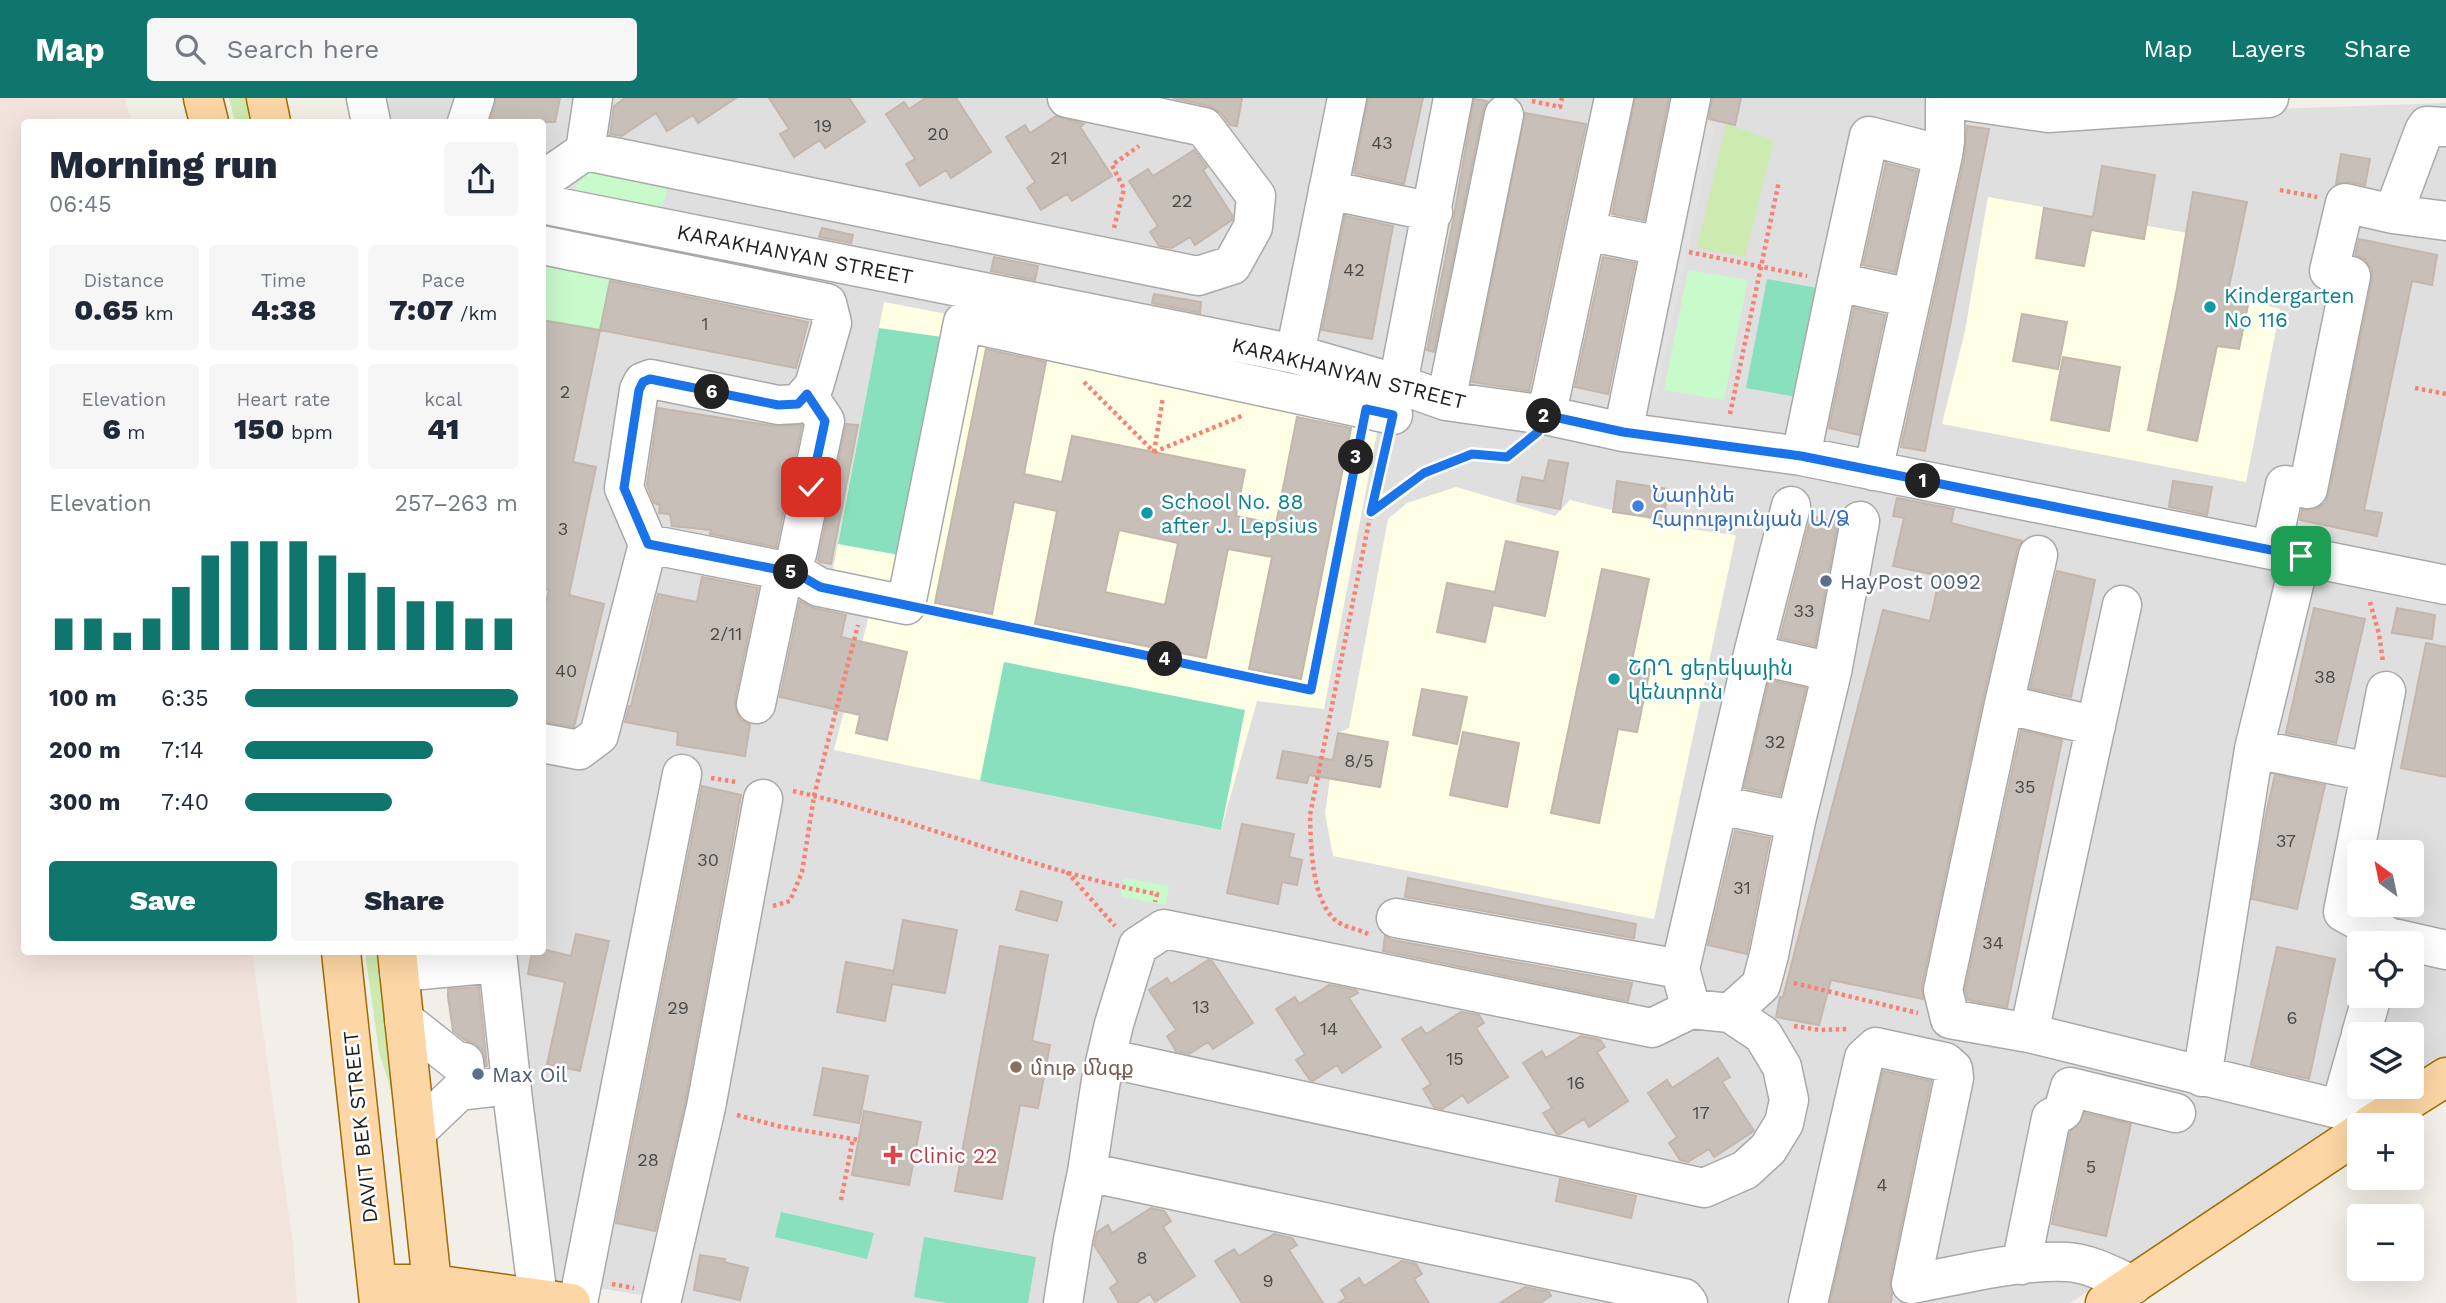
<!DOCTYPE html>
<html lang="en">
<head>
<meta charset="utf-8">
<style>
  body { margin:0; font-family:"Work Sans","Noto Sans Armenian",sans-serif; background:#f6f6f7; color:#1f2937; height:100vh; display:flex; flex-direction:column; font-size:26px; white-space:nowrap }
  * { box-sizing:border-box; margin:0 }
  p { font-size:23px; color:#747a83 }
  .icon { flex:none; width:38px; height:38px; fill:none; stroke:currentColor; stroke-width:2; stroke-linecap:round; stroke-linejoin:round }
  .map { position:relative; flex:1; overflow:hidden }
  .details { position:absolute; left:21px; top:21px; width:525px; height:836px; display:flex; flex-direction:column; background:#fff; border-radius:7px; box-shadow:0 7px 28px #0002 }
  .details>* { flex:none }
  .needle { width:46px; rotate:327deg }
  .fabs { position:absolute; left:2347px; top:742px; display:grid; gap:14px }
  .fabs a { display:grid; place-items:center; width:77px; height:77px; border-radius:7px; background:#fff; box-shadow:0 7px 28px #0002; font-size:35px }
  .pin { position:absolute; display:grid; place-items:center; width:60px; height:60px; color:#fff; margin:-30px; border-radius:14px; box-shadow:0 4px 10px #0006 }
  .km { position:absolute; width:35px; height:35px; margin:-18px; border-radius:50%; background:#222; color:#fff; font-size:19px; line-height:35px; text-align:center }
  .round { display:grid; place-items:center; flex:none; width:74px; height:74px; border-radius:7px; background:#f6f6f7 }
  .head { display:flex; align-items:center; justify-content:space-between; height:119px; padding:0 28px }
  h1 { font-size:38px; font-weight:800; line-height:52px }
  .metrics { display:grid; grid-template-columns:repeat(3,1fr); gap:10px; height:119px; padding:7px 28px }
  .metrics div { display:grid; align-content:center; border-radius:7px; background:#f6f6f7; text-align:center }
  .metrics b { font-size:30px; font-weight:800 }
  .metrics small { font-size:19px; font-weight:400 }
  .metrics p { font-size:19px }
  .chart { height:196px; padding:14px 28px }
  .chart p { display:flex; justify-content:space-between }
  .chart svg { width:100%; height:126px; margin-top:7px; stroke:#0f766e; stroke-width:6 }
  .cta { display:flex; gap:14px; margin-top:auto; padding:14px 28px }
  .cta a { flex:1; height:80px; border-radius:7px; background:#0f766e; color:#fff; font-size:28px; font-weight:800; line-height:80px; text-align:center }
  .cta a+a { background:#f6f6f7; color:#1f2937 }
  ul { padding:0 28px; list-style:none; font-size:23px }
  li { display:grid; grid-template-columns:112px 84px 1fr; align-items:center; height:52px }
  li i { height:18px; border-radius:9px; background:#0f766e }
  header { display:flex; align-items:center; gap:42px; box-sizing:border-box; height:98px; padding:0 35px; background:#0f766e; color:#fff }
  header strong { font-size:33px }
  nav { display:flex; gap:38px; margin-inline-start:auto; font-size:24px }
  .search { width:490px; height:63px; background:#f6f6f7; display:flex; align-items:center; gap:18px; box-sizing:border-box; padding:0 24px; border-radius:7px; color:#747a83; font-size:26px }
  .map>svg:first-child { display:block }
  .residential { fill:#e0dfdf; fill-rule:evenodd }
  .education { fill:#ffffe5 }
  .military { fill:#f3e3dd }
  .grass { fill:#cdebb0 }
  .park { fill:#c8facc }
  .pitch { fill:#88e0be }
  .parking { fill:#e2e2e2 }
  .building { fill:#c7bfb8; stroke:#c4b6ab; stroke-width:2; fill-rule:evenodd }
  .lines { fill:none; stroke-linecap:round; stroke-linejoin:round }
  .minor-casing { stroke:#a9a9a9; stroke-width:41 }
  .major-casing { stroke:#a06b00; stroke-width:41 }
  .path { stroke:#fa8072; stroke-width:4.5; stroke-dasharray:3.5 3.5; stroke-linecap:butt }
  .minor { stroke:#fff; stroke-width:38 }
  .major { stroke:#fcd6a4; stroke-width:38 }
  .route-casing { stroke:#fff; stroke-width:14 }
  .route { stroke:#1a73e8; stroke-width:9 }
  .culture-dot { fill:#0f9aa8; stroke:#fff; stroke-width:2.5 }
  .shop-dot { fill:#3f7fe0; stroke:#fff; stroke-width:2.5 }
  .service-dot { fill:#5c6f8a; stroke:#fff; stroke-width:2.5 }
  .education-dot { fill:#8d6e63; stroke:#fff; stroke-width:2.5 }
  .health-dot { fill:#e0444e; stroke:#fff; stroke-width:2.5 }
  .labels { text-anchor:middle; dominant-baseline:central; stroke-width:5; stroke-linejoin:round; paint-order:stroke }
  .number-label { font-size:18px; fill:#4b4948 }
  .street-label { font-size:21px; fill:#222; stroke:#fff }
  .culture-label { font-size:21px; fill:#0d838f; stroke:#fff; text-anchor:start }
  .shop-label { font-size:21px; fill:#366cbe; stroke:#fff; text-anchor:start }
  .service-label { font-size:21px; fill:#4e5e75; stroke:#fff; text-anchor:start }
  .education-label { font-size:21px; fill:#785e54; stroke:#fff; text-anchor:start }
  .health-label { font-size:21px; fill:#be3a42; stroke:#fff; text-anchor:start }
</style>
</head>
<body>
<header>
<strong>Map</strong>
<div class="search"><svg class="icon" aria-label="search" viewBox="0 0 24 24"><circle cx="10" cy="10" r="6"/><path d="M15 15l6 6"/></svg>Search here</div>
<nav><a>Map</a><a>Layers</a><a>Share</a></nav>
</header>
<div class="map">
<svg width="2446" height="1205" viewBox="0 0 2446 1205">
  <rect width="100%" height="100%" fill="#f2efe9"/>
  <path class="residential" d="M373,0H1921L1948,15L2032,19L2446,5V962L2412,984V936H2359V989H2405L2070,1205H687L540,1180L502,854H542V24H378ZM2359,754H2412V807H2359ZM2359,845H2412V898H2359Z"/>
  <path class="education" d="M1988,99L2187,135L2177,190L2249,202L2280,211L2246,384L1942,326L1965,233Z
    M884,204L1171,259L1381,314L1324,611L1257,603L1221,732L834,652L871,510L829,492Z
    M1456,389L1555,418L1570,402L1690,431L1736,437L1654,821L1333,758L1325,715L1330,681L1338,635L1349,630L1388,421L1407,405Z"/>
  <path class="military" d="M0,0H125L132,24H24V854H252L293,1146L297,1205H0Z"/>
  <path class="grass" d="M229,0H251L256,24H235Z
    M1726,26L1774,42L1745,159L1697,150Z
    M365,854H384L396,1008L379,954Z"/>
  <path class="park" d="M595,68L670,83L659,119L565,99Z
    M542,162L612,176L600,232L543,222Z
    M1688,172L1748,182L1724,302L1664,292Z
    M1124,780L1169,788L1166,807L1121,799Z"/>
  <path class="pitch" d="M1767,181L1818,190L1797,299L1746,290Z
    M879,230L942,239L899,457L838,446Z
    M1004,564L1245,612L1221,732L980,683Z
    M781,1114L874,1135L867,1161L775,1139Z
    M924,1139L1036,1159L1028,1205H947L914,1199Z"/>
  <path class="parking" d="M1687,20L1715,27L1656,299L1631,296Z"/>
  <path class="building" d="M496,0H560L555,24H490Z
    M625,0H736L698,25L693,17L667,33L656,15L622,38L610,36L614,8Z
    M769,0H849L865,24L825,50L820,42L794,59L780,36L789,31Z
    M926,0H956L991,54L951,80L946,72L920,88L906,66L915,61L886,16L904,4L909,11Z
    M1173,0H1242L1237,28L1230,27L1221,15L1209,8Z
    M1368,0H1423L1404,86L1354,75Z
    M1635,0H1669L1644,122L1612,116Z
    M1712,0H1741L1735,27L1709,21Z
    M1474,1L1487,3L1483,13L1434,254L1427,252L1454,118Z
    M1525,15L1586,26L1529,293L1472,284Z
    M1056,18L1084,26L1080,29L1112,78L1072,103L1067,96L1041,112L1027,90L1035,84L1006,39L1025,27L1030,35Z
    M1967,28L1989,31L1925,353L1901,349L1964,62Z
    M1194,52L1207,69L1203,72L1232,117V122L1195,147L1190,139L1172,150L1159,148L1150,134L1158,128L1129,83L1148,71L1153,78Z
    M2341,56L2370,61L2365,87L2349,84L2336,86Z
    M1886,65L1917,73L1895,174L1863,167Z
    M2102,68L2155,77L2144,141L2091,132L2084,168L2036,160L2044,110L2093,119Z
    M2193,94L2247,104L2227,198L2249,202L2239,251L2217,248L2197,343L2148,332L2177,190Z
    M1345,118L1393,128L1372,241L1322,232Z
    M822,130L853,137L851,145L819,139Z
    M2359,141L2437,157L2432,187L2412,183L2364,412L2382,415L2377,438L2300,422L2302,412L2316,411L2325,405L2329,395L2372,182V172L2366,162L2355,157Z
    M994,159L1038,168L1035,182L991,173Z
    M1603,159L1635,165L1608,296L1575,289Z
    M610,183L808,224L796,270L600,232Z
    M1154,196L1201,204L1200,215L1152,205Z
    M1854,210L1885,217L1859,337L1829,330Z
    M2022,216L2067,224L2058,271L2013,263Z
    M542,222L600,232L573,364L596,369L569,497L604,506L574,629L542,624V520L549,492L542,491Z
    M986,251L1046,264L1024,376L1062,384L1072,338L1245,372L1236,418L1276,426L1297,319L1351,330L1301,581L1249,571L1272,459L1228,451L1206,560L1035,526L1057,413L1014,404L992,516L935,505ZM1119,432L1178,445L1165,507L1105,494Z
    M2063,259L2120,269L2109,333L2051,322Z
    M658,310L774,328L802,327L776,449L710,436L711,432L672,428L670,416L659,415L660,407L654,405L647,387Z
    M846,326L858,327L831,466L821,464L818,462Z
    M1549,362L1568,365L1560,411L1517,403L1522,379L1544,383Z
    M1617,383L1668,391L1664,421L1613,414Z
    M2173,383L2212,389L2207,417L2169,409Z
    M1897,400L1954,411L1951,425L2022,443L2017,452L1983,601L1922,887L1923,901L1831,882L1819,927L1776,919L1780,899H1783L1883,512L1930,523L1940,478L1893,468L1904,420L1893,418Z
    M1811,418L1838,424L1815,548L1780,540Z
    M1506,443L1558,454L1545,518L1493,507L1485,544L1437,534L1447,485L1495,494Z
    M1602,471L1649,481L1631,567L1650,571L1637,634L1618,631L1599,725L1551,715Z
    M2057,473L2095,482L2071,599L2030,590Z
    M702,479L758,490L735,601L736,613L741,622L750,627L745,658L677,647L678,634L625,624L629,608H631L658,496L697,504Z
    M800,503L814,510L846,517L841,539L907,554L887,642L856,635L860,617L780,599Z
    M2314,510L2365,521L2336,645L2286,635Z
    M2397,510L2435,517L2432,541L2392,535Z
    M2426,545L2446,549V679L2401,670Z
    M1769,582L1806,590L1780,697L1744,690Z
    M1422,591L1467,599L1457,646L1413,637Z
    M2021,632L2062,642L2007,909L1968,902L1965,892Z
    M1463,634L1519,645L1507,709L1450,697Z
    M1338,635L1388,644L1380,689L1309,677L1307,685L1277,680L1283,653L1333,662Z
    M2275,677L2325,687L2297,811L2252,801L2266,716Z
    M702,688L741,697L685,1005L655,1133L616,1125Z
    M1242,726L1294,736L1289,759L1302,762L1297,787L1282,784L1278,806L1227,795Z
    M1735,733L1770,740L1747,856L1708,847Z
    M1408,780L1636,826L1634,840L1405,799Z
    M1021,793L1062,804L1057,823L1016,812Z
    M903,822L957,832L945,895L892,886L885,923L837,914L846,864L894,873L893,878Z
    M576,836L609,843L580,973L547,966L565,884L528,876L532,854H542V851L571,858Z
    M1385,838L1392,842L1632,885L1628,903L1383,853Z
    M1000,848L1048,857L1032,943L1050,947L1038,1010L1020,1007L1002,1101L955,1093Z
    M2277,849L2335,861L2309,981L2251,967Z
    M1208,862L1212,863L1253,925L1213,951L1208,944L1189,956L1176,953L1167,938L1176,932L1149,892L1167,880L1171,886Z
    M1329,887L1356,892L1358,895L1349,900L1381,949L1342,975L1337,967L1313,983L1310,982L1296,962L1305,956L1276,911L1295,899L1299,906Z
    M479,889L487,968H486L482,952L476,946L465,942L453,933L448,899V891Z
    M1461,914L1479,917L1484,925L1476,930L1508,979L1468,1005L1463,997L1442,1011L1434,1009L1423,991L1431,986L1402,941L1421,929L1426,936Z
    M1581,938L1600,942L1605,949L1597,954L1628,1003L1589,1029L1584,1021L1560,1036H1557L1543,1015L1552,1010L1523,965L1542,953L1546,960Z
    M1718,960L1730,979L1722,984L1754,1033L1714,1059L1709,1051L1688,1064L1680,1062L1669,1045L1677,1039L1648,995L1667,982L1672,990Z
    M823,970L868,978L859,1025L814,1017Z
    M1883,973L1931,983L1890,1182L1892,1196L1891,1205H1830Z
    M864,1013L921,1024L909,1087L852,1077Z
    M2085,1015L2131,1026L2106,1138L2052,1126L2070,1034Z
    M1560,1081L1636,1098L1631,1120L1556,1103Z
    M1151,1110L1164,1113L1171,1123L1163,1129L1195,1178L1155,1204L1150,1196L1136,1205H1119L1110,1190L1118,1184L1094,1147L1097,1134L1108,1127L1112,1135Z
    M1274,1136L1292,1140L1297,1147L1289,1152L1323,1205H1242L1215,1163L1234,1151L1239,1158Z
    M700,1157L725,1161L724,1164L748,1170L740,1202L694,1192Z
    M1402,1163L1416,1166L1422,1176L1414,1181L1429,1205H1338L1346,1200L1341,1192L1359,1180L1364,1188Z
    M1525,1189L1549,1194L1551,1198L1540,1205H1500Z"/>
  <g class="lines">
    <g class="minor-casing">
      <path id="minor" d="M366,0L371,24
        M1946,0L2048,15L2269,0
        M467,24L475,0
        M2446,29L2427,28L2424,33L2393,116L2446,123
        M585,53L1198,178L1232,167L1253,129L1256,98L1204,29L1067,0
        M542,83L585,53L593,0
        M1328,92L1433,114
        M542,106L1295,256L1398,286L1446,303L1545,317L1623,334L1801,358L2446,487
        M1586,133L1661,148
        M542,147L827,205L832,225L814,288L798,306L778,307L651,281L643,284L639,292L624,390L648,446L599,637L579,652L542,645
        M1837,184L1869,38L1943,57
        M1295,256L1347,0
        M1398,286L1453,0
        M1446,303L1504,17
        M1545,317L1551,296L1614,0
        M1623,334L1691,0
        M1801,358L1837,184L1911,200
        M1873,373L1943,57L1945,43V0
        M1791,408L1753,556L1832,574
        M648,446L796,475L819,489L906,507L963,224L1393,317
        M2271,452L2285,387L2308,391L2351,178L2329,173L2345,105L2393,116
        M797,456L825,323L807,296
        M2386,593L2343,814L2389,839L2446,852
        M756,606L784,473
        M2004,606L2038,457
        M2096,628L2004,606L1943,892L1950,921L2029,935L2379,1021
        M2254,651L2370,674
        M1719,707L1796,723
        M1396,820L1680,871L1691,911
        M497,854L513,1002L538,1200
        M1680,871L1753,556
        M399,874L498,865
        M1730,915L1761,887L1769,857L1796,723L1832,574L1860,423
        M404,922L456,963L464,964L467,992
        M2029,935L2122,507
        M2361,936L2372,898
        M2202,979L2254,651L2301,458
        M2340,1011L2359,944
        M416,1034L459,993L511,987
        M1087,1074L1684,1200L1688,1205
        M2021,1167L2051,1020L2063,1013L2070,989L2176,1015
        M578,1205L682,676
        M661,1205L706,1009L763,701
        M1063,1205L1073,1142L1087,1074L1101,982L1114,926L1138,848L1164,831L1652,930L1691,911L1730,915L1763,937L1782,969L1789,1002L1784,1025L1768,1051L1745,1072L1704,1090L1106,960
        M1808,1205L1864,960L1876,949L1945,964L1953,971L1954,980L1911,1186C1961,1177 2015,1162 2067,1164C2089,1165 2113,1178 2133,1187"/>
    </g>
    <g class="major-casing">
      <path id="major" d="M203,0L209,24
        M266,0L271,24
        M341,854L379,1205
        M397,854L434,1205
        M2370,1027L2446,979
        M377,1186H433L571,1205
        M2105,1205L2359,1035"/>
    </g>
    <path class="path" d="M1532,3L1560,9L1562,0
      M2280,92L2317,99
      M1114,130L1124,91L1112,67L1139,48
      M1689,154L1807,178
      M1084,284L1154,354
      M2415,290L2446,296
      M1730,316L1779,83
      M1154,354L1244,317
      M1154,354L1163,299
      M1371,413L1424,375L1472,356L1507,359L1524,345
      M2370,504L2379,536L2383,564
      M937,513L1311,592L1360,340
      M711,680L737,684
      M793,693C916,720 1033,773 1157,796L1155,804
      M1067,774L1115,828
      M773,808L790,803L802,774L814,698L858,527
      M1368,836C1359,831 1342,829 1334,821C1311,798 1311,748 1310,717L1371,414L1387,345
      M1794,885L1918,915
      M1794,928L1820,932L1848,931
      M737,1017L778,1028L859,1042
      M841,1102L853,1041
      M612,1186L634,1190"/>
    <use href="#minor" class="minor"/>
    <use href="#major" class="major"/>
  </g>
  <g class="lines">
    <g class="route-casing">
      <path id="route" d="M811,389L825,323L807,296L798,306L778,307L650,281L643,284L639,292L624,390L648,446L796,475L820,489L1311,592L1366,311L1393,317L1371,414L1424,375L1472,356L1507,359L1538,334L1545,317L1623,334L1801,358L2301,458"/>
    </g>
    <use href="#route" class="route"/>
  </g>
  <g class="culture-dot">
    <circle cx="2210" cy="209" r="7"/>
    <circle cx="1147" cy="415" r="7"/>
    <circle cx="1614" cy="581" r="7"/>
  </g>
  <circle class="shop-dot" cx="1638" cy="408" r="7"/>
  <g class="service-dot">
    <circle cx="1826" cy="483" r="7"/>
    <circle cx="478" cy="976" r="7"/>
  </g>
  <circle class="education-dot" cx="1016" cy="969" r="7"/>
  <path class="health-dot" d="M889.5 1046.5h7v7h7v7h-7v7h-7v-7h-7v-7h7z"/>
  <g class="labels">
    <g class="number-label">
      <text x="823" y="27">19</text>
      <text x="938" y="35">20</text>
      <text x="1382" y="44">43</text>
      <text x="1059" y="59">21</text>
      <text x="1182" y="102">22</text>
      <text x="1354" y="171">42</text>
      <text x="705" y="225">1</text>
      <text x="565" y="293">2</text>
      <text x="563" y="430">3</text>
      <text x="1804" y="512">33</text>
      <text x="726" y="535">2/11</text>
      <text x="566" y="572">40</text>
      <text x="2325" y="578">38</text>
      <text x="1775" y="643">32</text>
      <text x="1359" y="662">8/5</text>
      <text x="2025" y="688">35</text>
      <text x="2286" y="742">37</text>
      <text x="708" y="761">30</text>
      <text x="1742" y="789">31</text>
      <text x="1993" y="844">34</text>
      <text x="1201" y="908">13</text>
      <text x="678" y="909">29</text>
      <text x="2292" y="919">6</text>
      <text x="1329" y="930">14</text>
      <text x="1455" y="960">15</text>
      <text x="1576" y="984">16</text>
      <text x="1701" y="1014">17</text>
      <text x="648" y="1061">28</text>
      <text x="2091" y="1068">5</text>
      <text x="1882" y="1086">4</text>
      <text x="1142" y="1159">8</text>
      <text x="1268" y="1182">9</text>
    </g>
    <g class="street-label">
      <text transform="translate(795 156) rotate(11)">KARAKHANYAN STREET</text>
      <text transform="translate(1349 275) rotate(14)">KARAKHANYAN STREET</text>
      <text transform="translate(360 1029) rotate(-96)">DAVIT BEK STREET</text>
    </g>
    <g class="culture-label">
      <text x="2224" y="197">Kindergarten<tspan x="2224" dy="24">No 116</tspan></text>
      <text x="1161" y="403">School No. 88<tspan x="1161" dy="24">after J. Lepsius</tspan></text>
      <text x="1628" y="569">ՇՈՂ ցերեկային<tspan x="1628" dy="24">կենտրոն</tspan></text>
    </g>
    <g class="shop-label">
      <text x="1652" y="396">Նարինե<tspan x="1652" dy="24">Հարությունյան Ա/Ձ</tspan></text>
    </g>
    <g class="service-label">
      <text x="1840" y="483">HayPost 0092</text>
      <text x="492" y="976">Max Oil</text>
    </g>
    <g class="education-label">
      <text x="1030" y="969">մութ մնգք</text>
    </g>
    <g class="health-label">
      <text x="909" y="1057">Clinic 22</text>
    </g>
  </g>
</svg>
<div class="fabs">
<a><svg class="needle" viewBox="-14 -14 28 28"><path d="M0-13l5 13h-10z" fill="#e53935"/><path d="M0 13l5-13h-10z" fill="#747a83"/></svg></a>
<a><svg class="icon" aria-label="locate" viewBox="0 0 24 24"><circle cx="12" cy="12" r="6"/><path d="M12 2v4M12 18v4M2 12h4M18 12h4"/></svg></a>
<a><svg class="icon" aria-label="layers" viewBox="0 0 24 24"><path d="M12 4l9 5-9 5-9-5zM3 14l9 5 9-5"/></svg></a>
<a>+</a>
<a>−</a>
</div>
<div class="pin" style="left:2301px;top:458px;background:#1e9e55"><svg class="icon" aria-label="arrive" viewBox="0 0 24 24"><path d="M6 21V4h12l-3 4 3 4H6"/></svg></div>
<div class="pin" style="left:811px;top:389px;background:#d93025"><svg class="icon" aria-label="check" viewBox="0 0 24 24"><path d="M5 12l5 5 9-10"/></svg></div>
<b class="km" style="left:1923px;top:383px">1</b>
<b class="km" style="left:1544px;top:318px">2</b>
<b class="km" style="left:1356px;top:359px">3</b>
<b class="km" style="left:1165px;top:561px">4</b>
<b class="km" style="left:791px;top:474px">5</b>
<b class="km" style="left:712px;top:294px">6</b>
<section class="details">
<div class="head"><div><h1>Morning run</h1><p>06:45</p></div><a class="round"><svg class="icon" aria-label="share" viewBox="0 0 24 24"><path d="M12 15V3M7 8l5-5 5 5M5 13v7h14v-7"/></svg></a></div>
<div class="metrics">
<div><p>Distance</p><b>0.65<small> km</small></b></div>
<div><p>Time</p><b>4:38</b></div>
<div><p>Pace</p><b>7:07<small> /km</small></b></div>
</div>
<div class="metrics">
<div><p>Elevation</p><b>6<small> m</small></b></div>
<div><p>Heart rate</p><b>150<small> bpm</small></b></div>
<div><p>kcal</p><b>41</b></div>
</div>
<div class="chart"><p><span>Elevation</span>257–263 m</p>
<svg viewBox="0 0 160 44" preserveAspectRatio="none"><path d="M5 44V33M15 44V33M25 44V38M35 44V33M45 44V22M55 44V11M65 44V6M75 44V6M85 44V6M95 44V11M105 44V17M115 44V22M125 44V27M135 44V27M145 44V33M155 44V33"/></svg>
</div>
<ul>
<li><b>100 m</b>6:35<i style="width:100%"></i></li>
<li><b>200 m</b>7:14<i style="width:69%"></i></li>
<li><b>300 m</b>7:40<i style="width:54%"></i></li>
</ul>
<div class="cta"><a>Save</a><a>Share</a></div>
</section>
</div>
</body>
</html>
